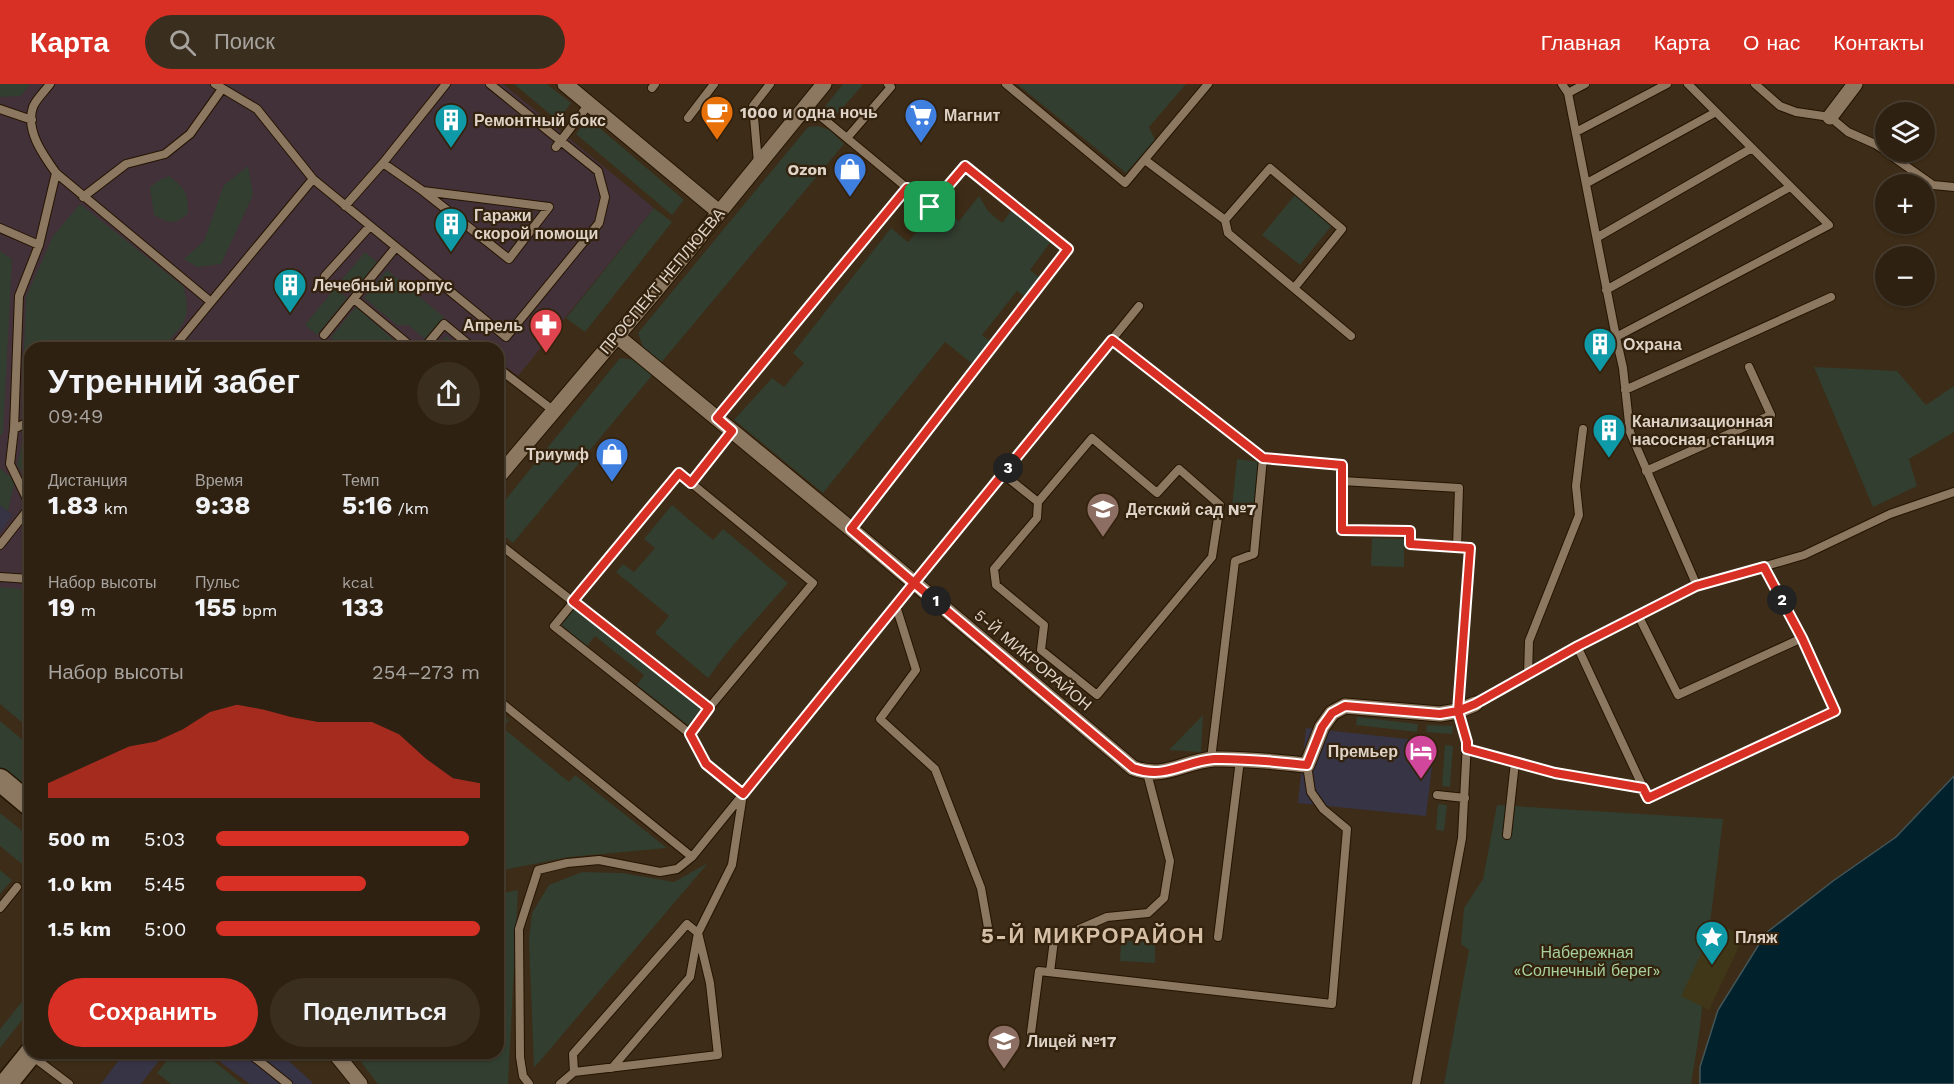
<!DOCTYPE html>
<html lang="ru">
<head>
<meta charset="utf-8">
<style>
  body { margin:0; font-family:"Work Sans",sans-serif; background:#3a2e1f; color:#f1f3f6; height:100vh; display:flex; flex-direction:column; font-size:22px; white-space:nowrap }
  * { box-sizing:border-box; margin:0 }
  p { font-size:20px; color:#a7a39f }
  .icon { flex:none; width:33px; height:33px; fill:none; stroke:currentColor; stroke-width:2; stroke-linecap:round; stroke-linejoin:round }
  .map { position:relative; flex:1; overflow:hidden }
  .sheet { position:absolute; left:24px; top:258px; width:480px; height:717px; display:flex; flex-direction:column; background:#2e2111; border-radius:18px; box-shadow:0 2px 4px #0004,0 0 0 2px #493e31 }
  .sheet>* { flex:none }
  .controls { position:absolute; left:1875px; top:18px; display:grid; gap:12px }
  .controls a { display:grid; place-items:center; width:60px; height:60px; border-radius:50%; background:#2e2111; box-shadow:0 2px 4px #0004,0 0 0 2px #493e31; font-size:30px }
  .pin { position:absolute; display:grid; place-items:center; width:51px; height:51px; color:#fff; margin:-26px; border-radius:12px; box-shadow:0 3px 9px #0006 }
  .km { position:absolute; width:30px; height:30px; margin:-15px; border-radius:50%; background:#222; color:#fff; font-size:16px; line-height:30px; text-align:center }
  .round { display:grid; place-items:center; flex:none; width:63px; height:63px; border-radius:32px; background:#3a2e1f }
  .summary { display:flex; align-items:center; justify-content:space-between; height:102px; padding:0 24px }
  h1 { font-size:33px; font-weight:700; line-height:45px }
  .figures { display:grid; grid-template-columns:repeat(3,1fr); gap:9px; height:102px; padding:6px 24px }
  .figures div { display:grid; align-content:center }
  .figures b { font-size:26px; font-weight:700 }
  .figures small { font-size:16px; font-weight:400 }
  .figures p { font-size:16px }
  .chart { height:168px; padding:12px 24px }
  .chart p { display:flex; justify-content:space-between }
  .chart svg { width:100%; height:108px; margin-top:6px; fill:#d93025; opacity:.7 }
  .button { display:flex; gap:12px; margin-top:auto; padding:12px 24px }
  .button a { flex:1; height:69px; border-radius:36px; background:#d93025; color:#fff; font-size:24px; font-weight:700; line-height:69px; text-align:center }
  .button a+a { background:#3a2e1f; color:#f1f3f6 }
  ul { padding:0 24px; list-style:none; font-size:20px }
  li { display:grid; grid-template-columns:96px 72px 1fr; align-items:center; height:45px }
  li i { height:15px; border-radius:8px; background:#d93025 }
  header { display:flex; align-items:center; gap:36px; box-sizing:border-box; height:84px; padding:0 30px; background:#d93025; color:#fff }
  header strong { font-size:28px }
  nav { display:flex; gap:33px; margin-inline-start:auto; font-size:21px }
  .search { width:420px; height:54px; background:#3a2e1f; display:flex; align-items:center; gap:15px; box-sizing:border-box; padding:0 21px; border-radius:33px; color:#a7a39f; font-size:22px }
  .map>svg:first-child { display:block }
  .commercial { fill:#373446 }
  .medical { fill:#433139 }
  .green { fill:#323e2f }
  .sand { fill:#3f3717 }
  .water { fill:#01212c; stroke:#43565a; stroke-width:1.5 }
  .lines { fill:none; stroke-linecap:round; stroke-linejoin:round }
  .lane-casing { stroke:#241401; stroke-width:10 }
  .street-casing { stroke:#241401; stroke-width:17 }
  .secondary-casing { stroke:#241401; stroke-width:25 }
  .lane { stroke:#8c7861; stroke-width:8 }
  .street { stroke:#8c7861; stroke-width:15 }
  .secondary { stroke:#8c7861; stroke-width:22 }
  .route-casing { stroke:#fff; stroke-width:12 }
  .route { stroke:#d93025; stroke-width:8 }
  .labels { text-anchor:middle; dominant-baseline:central; stroke-width:4.5; stroke-linejoin:round; paint-order:stroke }
  .poi-label { font-size:16px; font-weight:bold; fill:#ded3c6; stroke:#33220d; text-anchor:start }
  .street-label { font-size:16px; fill:#ded3c6; stroke:#33220d }
  .park-label { font-size:16px; fill:#a7d09d; stroke:#33220d }
  .district-label { font-size:22px; font-weight:bold; letter-spacing:1.5px; fill:#d5bfa6; stroke:#33220d }
</style>
</head>
<body>
<header>
<strong>Карта</strong>
<div class="search"><svg class="icon" aria-label="search" viewBox="0 0 24 24"><circle cx="10" cy="10" r="6"/><path d="M15 15l6 6"/></svg>Поиск</div>
<nav><a>Главная</a><a>Карта</a><a>О нас</a><a>Контакты</a></nav>
</header>
<div class="map">
<svg width="1954" height="1000" viewBox="0 0 1954 1000">
  <rect width="100%" height="100%" fill="#3d2c17"/>
  <path class="commercial" d="M0,421L13,431L0,449Z
    M1306,644L1435,658L1426,732L1298,719Z
    M124,969H165L141,1000H101Z
    M208,969H280L312,998V1000H250Z"/>
  <path class="medical" d="M0,0H503L654,124L518,292L498,277V264H30V645L0,620V449L13,431L0,421Z"/>
  <path class="green" d="M0,0H30L21,12L0,13Z
    M514,0H547L571,19L558,37Z
    M843,0H862V2L838,29L829,30L823,25Z
    M1017,0H1186L1149,43L1155,56L1126,89Z
    M588,34L684,116L672,131L576,50Z
    M818,42L830,46L844,60L660,280L644,266L638,249L808,43Z
    M248,82L253,111L221,180L197,183L184,175L204,157L224,101Z
    M169,92C185,104 188,109 188,129C175,142 169,139 154,131L150,104L156,98Z
    M1295,111L1332,141L1300,181L1262,151Z
    M979,112L988,127L1002,139L1012,126L1052,156L1030,186L1040,194L1027,214L1017,207L982,251L992,259L974,281L945,258L823,409L734,336L772,294L784,303L804,279L793,269L891,144L908,158L922,142L947,128L959,137Z
    M80,120L183,202C193,235 183,240 163,264H30V322L22,321L26,213L53,152Z
    M654,124L672,138L585,248L566,234Z
    M0,167L12,175L3,349L0,352Z
    M365,168L377,178L352,209L339,199Z
    M387,186L444,233L425,255L408,241H397L364,214Z
    M335,204L347,214L317,251L305,241Z
    M356,223L396,258V264H343L331,253Z
    M446,252L459,263L458,264H436Z
    M620,274L638,276L654,289L513,459L498,446V425Z
    M1814,283L1897,287L1926,321L1954,302V348L1909,375L1917,402L1873,423Z
    M30,350V392L27,395L17,381L24,352Z
    M1237,375L1260,378L1255,426L1232,423Z
    M0,384L15,397L8,427L0,421Z
    M672,421L713,456L723,445L788,499L729,566L708,594L655,549L669,532L616,488L623,480L634,488L655,464L644,455Z
    M1372,454L1404,455V483L1371,482Z
    M0,503L30,506V645L0,620Z
    M575,524L702,623L688,641L637,601L644,591L595,552L587,562L561,541Z
    M498,627L509,636L503,644L569,698L575,691L667,764L569,773L498,787Z
    M1203,631L1201,668L1169,666Z
    M1357,633L1418,640L1417,648L1356,641Z
    M0,637L30,662V709L0,685Z
    M1427,641L1453,642L1452,650L1426,648Z
    M1445,661L1453,662L1450,703L1442,702Z
    M1438,720L1447,721L1444,747L1436,746Z
    M1497,721L1723,735L1709,848L1720,852L1704,907L1699,951L1691,1000H1444L1469,866L1461,860L1464,824L1483,795Z
    M0,729L30,753V782L28,785L0,762Z
    M708,779L534,984L529,856L532,829L549,801L582,788L622,789L674,798Z
    M0,786L12,796L0,810Z
    M518,806L508,1000H378L354,969H498V810Z
    M1121,857L1155,858V879L1120,877Z
    M30,908V926L0,964V945Z
    M173,969H204L242,1000H171L157,989Z"/>
  <path class="sand" d="M1716,839L1744,852L1709,926L1681,912Z"/>
  <path class="water" d="M1954,692V1000H1700V983L1718,926L1766,849L1833,797L1896,753Z"/>
  <g class="lines">
    <g class="lane-casing">
      <path id="lane" d="M50,0C45,7 36,15 33,23C25,46 43,71 56,89L211,218L173,264
        M215,0L257,25L313,95L506,253L599,139L605,113L598,87L490,0
        M1006,0L1125,99L1208,0
        M1562,0L1568,9L1616,253L1829,141L1688,0
        M1755,0L1780,22L1796,28L1830,33L1848,48L1875,60L1886,67
        M652,4L655,0
        M1568,9L1585,0
        M807,21L930,123L965,82L1068,165L851,445
        M0,25L32,36
        M688,34L714,0
        M1576,48L1667,0
        M847,54L891,3L888,0
        M556,63L589,20
        M1886,68L1933,101L1954,103
        M1145,76L1225,136L1228,149L1351,252
        M383,79L446,0
        M758,79L753,22L770,0
        M1587,99L1716,28
        M83,113L126,80L165,70L190,50L222,5
        M345,122L383,79L423,107L509,175L549,123L423,107
        M1225,136L1270,84L1342,145L1295,203
        M0,144L39,161
        M1598,153L1752,64
        M325,192L370,142
        M1606,206L1790,103
        M354,215L413,264
        M211,218L313,95
        M324,251L396,163
        M1616,253L1623,284L1630,348L1697,502
        M1112,256L1263,374L1342,381L1343,445L1410,447V460L1470,464L1458,627L1467,658L1462,754L1416,1000
        M424,264L444,240L473,264
        M498,284L554,327
        M1625,306L1831,213
        M717,334L907,104
        M14,345L30,337
        M1646,387L1771,331L1749,283
        M1003,390L1038,418L1092,354L1157,409L1179,385L1220,421L1212,473L1097,611L1041,566L1044,541L996,501L994,485L1037,434L1038,418
        M1342,397L1459,404L1457,463
        M691,399L732,347
        M30,421L10,380L14,345L19,212L39,161L56,89
        M498,459L709,624L813,499L679,389L554,542L690,650
        M0,461L30,423
        M0,493L30,495
        M896,522L916,586L880,635L935,685L981,804L989,849
        M1638,531L1678,611L1802,554
        M1577,562L1648,714L1664,708L1835,627L1802,554L1764,483
        M1528,591L1529,557L1579,431L1576,402L1583,345
        M498,616L692,773
        M1475,620L1577,562L1697,502L1804,471L1890,430L1954,408
        M1467,665L1555,689L1643,704
        M1211,675L1235,477L1254,470L1263,374
        M1437,711L1465,714
        M1507,751L1515,678
        M0,824L17,803
        M1218,853L1240,676
        M1050,888L1054,856L1107,833L1148,829L1164,814L1170,777L1147,689
        M1031,949L1039,887L1332,920L1347,745L1323,725L1311,708L1307,681
        M249,969L288,1000
        M32,972L69,1000
        M612,984L690,893L698,849L732,781L743,710L706,680L690,650L709,624
        M529,1000L523,992L520,973L519,845L538,786L567,779L599,776L660,788L677,785L692,773L1139,222
        M560,1000L574,988L573,970L687,840L698,849L710,899L718,971L574,988"/>
    </g>
    <g class="street-casing">
      <path id="street" d="M565,0L719,128
        M1830,33L1855,0
        M617,252L851,445L1133,684C1166,696 1183,677 1214,675C1245,674 1276,678 1307,681L1322,643L1332,629L1345,622L1440,630L1458,627L1475,620
        M498,393L657,205L824,0
        M335,969L360,1000"/>
    </g>
    <g class="secondary-casing">
      <path id="secondary" d="M0,696L30,721
        M6,1000L31,969"/>
    </g>
    <use href="#lane" class="lane"/>
    <use href="#street" class="street"/>
    <use href="#secondary" class="secondary"/>
  </g>
  <g class="lines">
    <g class="route-casing">
      <path id="route" d="M930,123L907,104L717,334L732,347L691,399L679,389L573,517L709,624L690,650L706,680L743,710L914,499L1133,684C1166,696 1184,677 1214,675C1245,674 1276,678 1307,681L1322,643L1332,629L1345,622L1440,630L1458,627L1467,658V665L1555,689L1643,704L1648,714L1835,627L1802,554L1764,483L1696,502L1578,562L1475,620L1458,627L1470,464L1410,460V447L1342,446V381L1263,374L1112,256L914,499L851,445L1068,165L965,82L930,123"/>
    </g>
    <use href="#route" class="route"/>
  </g>
  <defs>
    <g id="cafe-pin" transform="scale(1.725)"><path d="M0 17L-7.5 6A9.5 9.5 0 1 1 7.5 6Z" fill="#e8710a" stroke="#33220d"/><path d="M-5.5-4.5H6V0H3Q3 3.5 0 3.5H-2.5Q-5.5 3.5-5.5 0ZM3-3.2v2h1.7v-2ZM-6 4.5H4V6H-6Z" fill="#fff"/></g>
    <g id="supermarket-pin" transform="scale(1.725)"><path d="M0 17L-7.5 6A9.5 9.5 0 1 1 7.5 6Z" fill="#3f7fe0" stroke="#33220d"/><path d="M-6-5.5h2.5l.6 2H6L4.5 2H-2.5L-4.4-4H-6ZM-1.5 3.2a1.3 1.3 0 1 0 .1 0ZM3 3.2a1.3 1.3 0 1 0 .1 0Z" fill="#fff"/></g>
    <g id="building-pin" transform="scale(1.725)"><path d="M0 17L-7.5 6A9.5 9.5 0 1 1 7.5 6Z" fill="#0f9aa8" stroke="#33220d"/><path d="M-4-6H4V6H1V3H-1V6H-4ZM-2.5-4.3h1.7v1.8h-1.7ZM.8-4.3h1.7v1.8H.8ZM-2.5-1h1.7V.8h-1.7ZM.8-1h1.7V.8H.8Z" fill="#fff"/></g>
    <g id="shop-pin" transform="scale(1.725)"><path d="M0 17L-7.5 6A9.5 9.5 0 1 1 7.5 6Z" fill="#3f7fe0" stroke="#33220d"/><path d="M-5-2.5h2.3a2.7 3.5 0 0 1 5.4 0H5L5.5 6h-11ZM-1.5-2.5h3a1.5 2.3 0 0 0-3 0Z" fill="#fff"/></g>
    <g id="pharmacy-pin" transform="scale(1.725)"><path d="M0 17L-7.5 6A9.5 9.5 0 1 1 7.5 6Z" fill="#e0444e" stroke="#33220d"/><path d="M-2-6h4v4h4v4h-4v4h-4v-4h-4v-4h4Z" fill="#fff"/></g>
    <g id="school-pin" transform="scale(1.725)"><path d="M0 17L-7.5 6A9.5 9.5 0 1 1 7.5 6Z" fill="#8d6e63" stroke="#33220d"/><path d="M0-5L7-2L0 1L-7-2ZM-4 1L0 2.5L4 1V4Q0 6-4 4Z" fill="#fff"/></g>
    <g id="hotel-pin" transform="scale(1.725)"><path d="M0 17L-7.5 6A9.5 9.5 0 1 1 7.5 6Z" fill="#d1479c" stroke="#33220d"/><path d="M-6-4.5h1.5V1H6V5H4.5V3h-9V5H-6ZM-4 0a1.8 1.8 0 1 1 3.6 0ZM.5 0V-2.5h3Q6-2.5 6 0Z" fill="#fff"/></g>
    <g id="sight-pin" transform="scale(1.725)"><path d="M0 17L-7.5 6A9.5 9.5 0 1 1 7.5 6Z" fill="#0f9aa8" stroke="#33220d"/><path d="M0-6L1.8-2.2L6-1.7L2.9 1.2L3.7 5.4L0 3.3L-3.7 5.4L-2.9 1.2L-6-1.7L-1.8-2.2Z" fill="#fff"/></g>
  </defs>
  <g fill-rule="evenodd">
    <use href="#cafe-pin" x="717" y="28"/>
    <use href="#supermarket-pin" x="921" y="31"/>
    <use href="#building-pin" x="451" y="36"/>
    <use href="#shop-pin" x="850" y="85"/>
    <use href="#building-pin" x="451" y="140"/>
    <use href="#building-pin" x="290" y="201"/>
    <use href="#pharmacy-pin" x="546" y="241"/>
    <use href="#building-pin" x="1600" y="260"/>
    <use href="#building-pin" x="1609" y="346"/>
    <use href="#shop-pin" x="612" y="370"/>
    <use href="#school-pin" x="1103" y="425"/>
    <use href="#hotel-pin" x="1421" y="667"/>
    <use href="#sight-pin" x="1712" y="853"/>
    <use href="#school-pin" x="1004" y="957"/>
  </g>
  <g class="labels">
    <g class="poi-label">
      <text x="740" y="28">1000 и одна ночь</text>
      <text x="944" y="31">Магнит</text>
      <text x="474" y="36">Ремонтный бокс</text>
      <text x="827" y="85" text-anchor="end">Ozon</text>
      <text x="474" y="131">Гаражи<tspan x="474" dy="18">скорой помощи</tspan></text>
      <text x="313" y="201">Лечебный корпус</text>
      <text x="523" y="241" text-anchor="end">Апрель</text>
      <text x="1623" y="260">Охрана</text>
      <text x="1632" y="337">Канализационная<tspan x="1632" dy="18">насосная станция</tspan></text>
      <text x="589" y="370" text-anchor="end">Триумф</text>
      <text x="1126" y="425">Детский сад №7</text>
      <text x="1398" y="667" text-anchor="end">Премьер</text>
      <text x="1735" y="853">Пляж</text>
      <text x="1027" y="957">Лицей №17</text>
    </g>
    <g class="street-label">
      <text transform="translate(662 197) rotate(-50)">ПРОСПЕКТ НЕПЛЮЕВА</text>
      <text transform="translate(1033 576) rotate(40)">5-Й МИКРОРАЙОН</text>
    </g>
    <g class="park-label">
      <text x="1587" y="868">Набережная<tspan x="1587" dy="18">«Солнечный берег»</tspan></text>
    </g>
    <g class="district-label">
      <text x="1093" y="851">5-Й МИКРОРАЙОН</text>
    </g>
  </g>
</svg>
<div class="controls">
<a><svg class="icon" aria-label="layers" viewBox="0 0 24 24"><path d="M12 4l9 5-9 5-9-5zM3 14l9 5 9-5"/></svg></a>
<a>+</a>
<a>−</a>
</div>
<div class="pin" style="left:930px;top:123px;background:#1e9e55"><svg class="icon" aria-label="arrive" viewBox="0 0 24 24"><path d="M6 21V4h12l-3 4 3 4H6"/></svg></div>
<b class="km" style="left:936px;top:517px">1</b>
<b class="km" style="left:1782px;top:516px">2</b>
<b class="km" style="left:1008px;top:384px">3</b>
<section class="sheet">
<div class="summary"><div><h1>Утренний забег</h1><p>09:49</p></div><a class="round"><svg class="icon" aria-label="share" viewBox="0 0 24 24"><path d="M12 15V3M7 8l5-5 5 5M5 13v7h14v-7"/></svg></a></div>
<div class="figures">
<div><p>Дистанция</p><b>1.83<small> km</small></b></div>
<div><p>Время</p><b>9:38</b></div>
<div><p>Темп</p><b>5:16<small> /km</small></b></div>
</div>
<div class="figures">
<div><p>Набор высоты</p><b>19<small> m</small></b></div>
<div><p>Пульс</p><b>155<small> bpm</small></b></div>
<div><p>kcal</p><b>133</b></div>
</div>
<div class="chart"><p><span>Набор высоты</span>254–273 m</p>
<svg viewBox="0 0 160 44" preserveAspectRatio="none"><path d="M0 44V38L10 33L20 28L30 23L40 21L50 16L60 9L70 6L80 8L90 11L100 13L110 13L120 13L130 18L140 28L150 36L160 38V44z"/></svg>
</div>
<ul>
<li><b>500 m</b>5:03<i style="width:96%"></i></li>
<li><b>1.0 km</b>5:45<i style="width:57%"></i></li>
<li><b>1.5 km</b>5:00<i style="width:100%"></i></li>
</ul>
<div class="button"><a>Сохранить</a><a>Поделиться</a></div>
</section>
</div>
</body>
</html>
